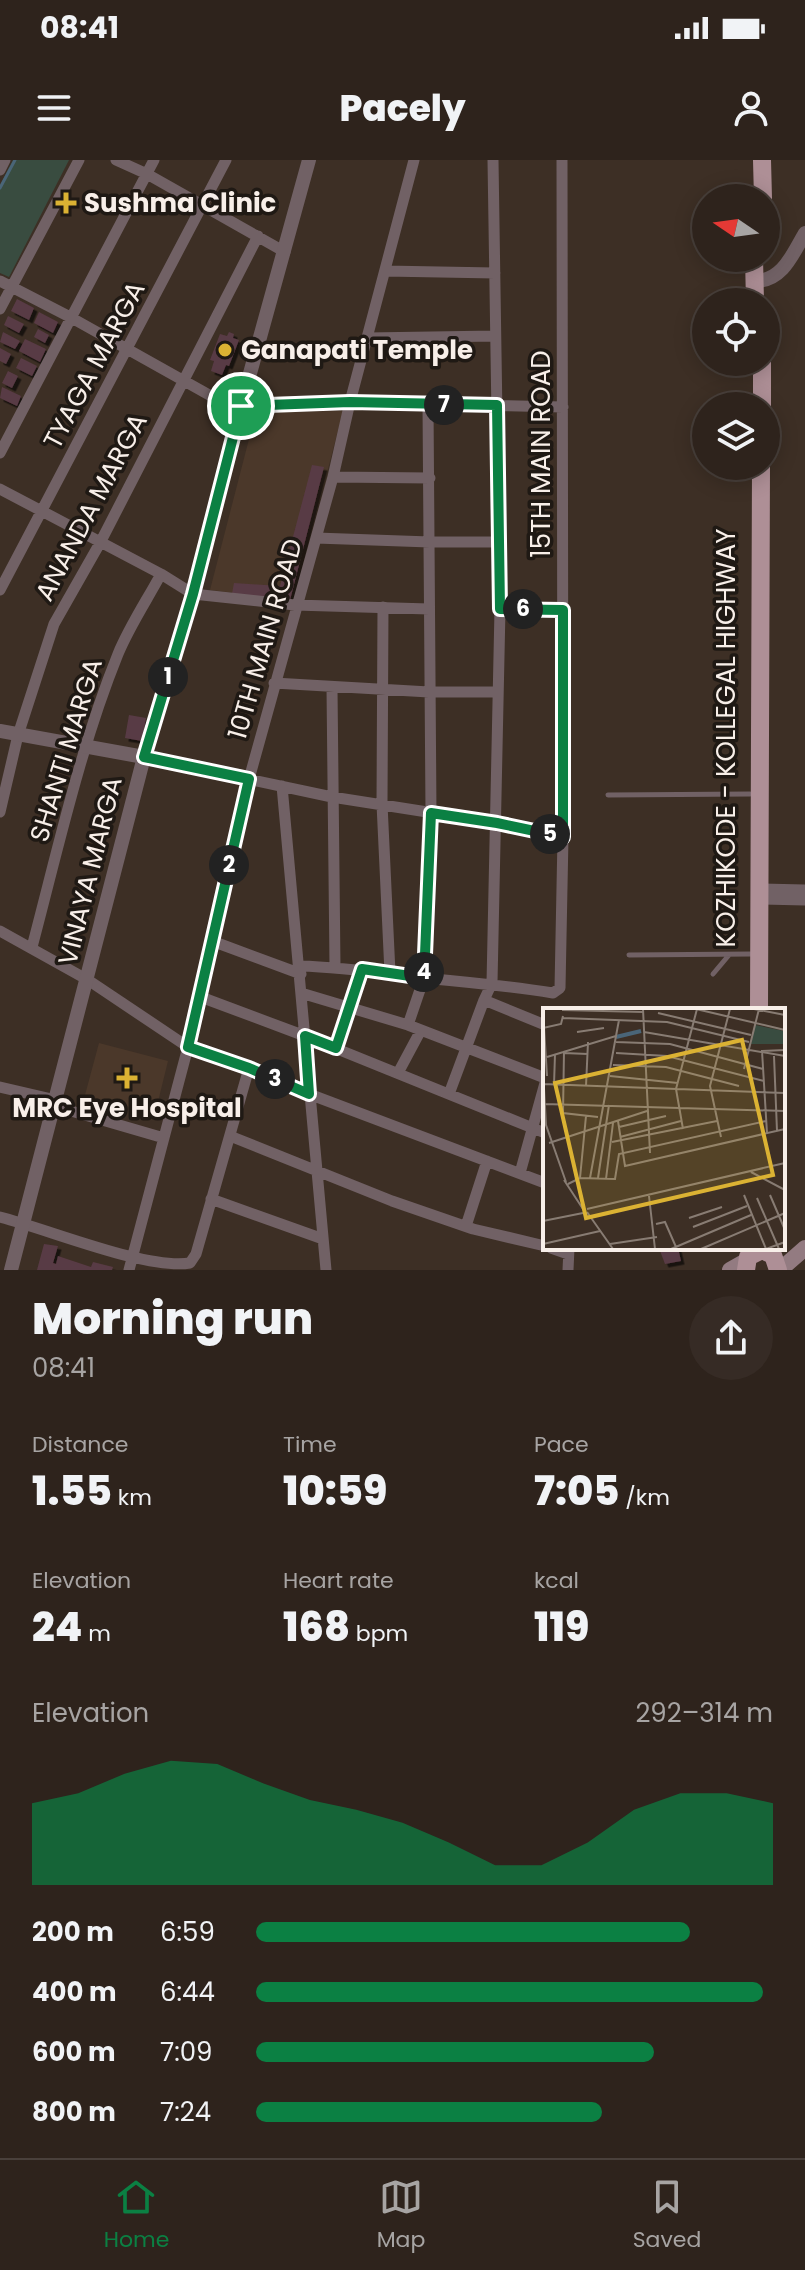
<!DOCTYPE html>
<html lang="en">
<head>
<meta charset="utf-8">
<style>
  body { margin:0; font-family:Poppins,sans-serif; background:#362b25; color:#f1f3f6; height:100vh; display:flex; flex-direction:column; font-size:30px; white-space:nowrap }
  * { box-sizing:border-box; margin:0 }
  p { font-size:26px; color:#a7a4a3 }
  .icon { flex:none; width:44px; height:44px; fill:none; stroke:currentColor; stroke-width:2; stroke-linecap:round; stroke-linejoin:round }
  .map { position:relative; height:1110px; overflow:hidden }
  .drawer { display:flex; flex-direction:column; background:#2e231c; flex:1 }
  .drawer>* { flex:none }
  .needle { width:52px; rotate:283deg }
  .buttons { position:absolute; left:692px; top:24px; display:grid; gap:16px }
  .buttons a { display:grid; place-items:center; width:88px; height:88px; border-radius:50%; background:#2e231c; box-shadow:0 4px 20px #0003,0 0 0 2px #49403b; font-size:40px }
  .pin { position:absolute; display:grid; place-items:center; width:68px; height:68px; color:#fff; margin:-34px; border:4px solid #fff; border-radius:50%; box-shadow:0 2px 8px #0007 }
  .km { position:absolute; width:40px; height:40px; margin:-20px; border-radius:50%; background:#222; color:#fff; font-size:22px; line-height:40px; text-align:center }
  .round { display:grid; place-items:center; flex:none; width:84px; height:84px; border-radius:42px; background:#362b25 }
  .head { display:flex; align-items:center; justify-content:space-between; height:136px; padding:0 32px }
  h1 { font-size:44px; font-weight:800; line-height:60px }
  .figures { display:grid; grid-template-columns:repeat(3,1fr); gap:12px; height:136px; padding:8px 32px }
  .figures div { display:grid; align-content:center }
  .figures b { font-size:40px; font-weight:800 }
  .figures small { font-size:22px; font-weight:400 }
  .figures p { font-size:22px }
  .chart { height:224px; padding:16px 32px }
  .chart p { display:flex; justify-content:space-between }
  .chart svg { width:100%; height:144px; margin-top:8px; fill:#0b8043; opacity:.7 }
  ul { padding:0 32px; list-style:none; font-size:26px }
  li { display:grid; grid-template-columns:128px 96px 1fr; align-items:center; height:60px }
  li i { height:20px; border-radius:10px; background:#0b8043 }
  .status { display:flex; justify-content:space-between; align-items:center; height:56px; padding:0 40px; background:#2e231c; direction:ltr }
  .status svg { height:22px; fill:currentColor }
  header { display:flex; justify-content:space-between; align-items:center; height:104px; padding:0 32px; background:#2e231c; font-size:36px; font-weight:800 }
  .menu { display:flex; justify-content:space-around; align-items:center; height:112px; border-top:2px solid #49403b; background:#2e231c; font-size:22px; color:#a7a4a3 }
  .menu a { display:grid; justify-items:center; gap:4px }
  .menu .active { color:#0b8043 }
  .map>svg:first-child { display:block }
  .built { fill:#4b382a }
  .green { fill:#394c40 }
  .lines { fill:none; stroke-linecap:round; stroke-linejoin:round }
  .stream { stroke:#4a6578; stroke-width:3 }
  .building { fill:#593a45; filter:url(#shadow) }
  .service { stroke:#716165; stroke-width:5 }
  .minor { stroke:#716165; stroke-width:11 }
  .tertiary { stroke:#716165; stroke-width:14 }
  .secondary { stroke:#937b81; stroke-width:16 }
  .primary { stroke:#ae8f96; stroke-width:18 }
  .route-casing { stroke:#fff; stroke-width:16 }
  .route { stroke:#0b8043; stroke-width:10 }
  .poi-dot { fill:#dbb233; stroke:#1f1914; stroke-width:3 }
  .labels { text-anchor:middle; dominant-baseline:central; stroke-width:7; stroke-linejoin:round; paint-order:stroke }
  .poi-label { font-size:26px; font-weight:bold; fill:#f8efe9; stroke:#1f1914; text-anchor:start }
  .street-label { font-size:26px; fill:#f8efe9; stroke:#1f1914 }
  .inset-river { fill:none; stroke:#4a6578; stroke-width:4 }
  .inset-road { fill:none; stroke:#887c73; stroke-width:2 }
  .view { fill:#dbb233; fill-opacity:0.15; stroke:#dbb233; stroke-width:4 }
  .inset-edge { fill:none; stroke:#f8efe9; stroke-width:4 }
</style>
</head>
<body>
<div class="status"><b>08:41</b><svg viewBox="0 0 49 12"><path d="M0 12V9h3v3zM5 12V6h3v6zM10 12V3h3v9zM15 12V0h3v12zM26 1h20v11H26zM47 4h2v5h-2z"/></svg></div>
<header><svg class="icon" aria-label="menu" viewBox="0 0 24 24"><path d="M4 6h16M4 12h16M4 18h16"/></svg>Pacely<svg class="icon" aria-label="person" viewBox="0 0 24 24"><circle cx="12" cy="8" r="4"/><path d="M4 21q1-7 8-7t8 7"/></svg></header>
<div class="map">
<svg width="805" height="1110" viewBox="0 0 805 1110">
  <defs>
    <filter id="shadow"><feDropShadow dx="3.5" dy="3.5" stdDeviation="0" flood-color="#0009"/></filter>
  </defs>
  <rect width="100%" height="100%" fill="#3d2f25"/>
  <path class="built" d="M343,251L294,440L210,430L256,252Z
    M99,883L168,901L155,954L85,935Z"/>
  <path class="green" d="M13,0H69L9,117L0,113V25Z"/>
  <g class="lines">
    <path class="stream" d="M0,28L15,0"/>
  </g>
  <path class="building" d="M17,139L34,148L29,160L11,151Z
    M39,152L58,162L53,173L34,163Z
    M8,156L24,164L19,173L4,165Z
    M38,169L49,175L45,183L34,177Z
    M3,172L20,181L15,189L0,182Z
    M229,172L234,174L233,178L239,180L229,206L226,205L222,215L211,211L214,201L210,200L220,174L227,176Z
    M25,179L46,189L40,202L19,191Z
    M0,188L11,194L6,204L0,201Z
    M21,198L37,206L32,216L16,208Z
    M8,211L18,216L12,228L2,223Z
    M2,227L21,236L17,246L0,238Z
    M312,305L324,307L290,440L232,434L234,423L280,426Z
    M129,555L146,558L142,581L125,578Z
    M44,1084L58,1086L53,1103L56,1104L58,1096L91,1107L93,1102L113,1107L112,1110H37Z
    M659,1088H678L681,1101L665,1104Z"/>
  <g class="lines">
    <path class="service" d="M608,635L750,634
      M629,795L751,794
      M713,814L729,795"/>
    <path class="minor" d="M116,0L147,14L285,92
      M493,0L500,449L492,823L484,840L545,865
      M0,10L5,0
      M385,111L495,113
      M0,121L70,157L211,236L241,246L350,242L563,247
      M0,149L79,0
      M367,178L495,176
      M0,293L154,0
      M333,317L430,318
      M0,329L161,414L193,434L295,445L429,449
      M316,378L430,382H499
      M0,430L226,0
      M383,447L382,644L390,813
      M500,449L563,450
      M274,523L429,532H497
      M332,528L335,807
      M144,597L332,637L497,663L563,677
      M282,626L326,1110
      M0,652L18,575L54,464L100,383L258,76
      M761,729L805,730
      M761,739L805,740
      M0,771L88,820L188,887L249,908L309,934L545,1023
      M212,781L301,814
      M32,787C58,689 80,588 118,494C129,467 147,440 161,414
      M300,806C342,807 382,813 423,818C467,822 509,826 553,833L560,828L563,677L562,0
      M301,833L408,865L545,918
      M198,836L305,876L545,973
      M408,865L424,818L431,653L428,245
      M336,888L362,809
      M398,913L421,870
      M0,927L56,940
      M449,934L484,840
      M54,946L164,978
      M230,976L392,1041L473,1069L545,1086
      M520,1013L545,923
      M211,1039L323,1079
      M0,1057C48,1069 146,1110 190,1103L196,1094L249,908
      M466,1066L487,1001
      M551,1088L568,1094
      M129,1110L188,887L249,619L333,317L350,242L414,0
      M568,1110L569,1088"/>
    <path class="tertiary" d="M755,121C783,121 793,93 805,73
      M0,571L144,597
      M11,1110L144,597L193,434L241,246L309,0"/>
    <path class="secondary" d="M730,1110L746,1101
      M780,1110L805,1088"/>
    <path class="primary" d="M762,0L763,38
      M754,98L755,142
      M762,246V202
      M759,850L761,306
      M746,1110L748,1097L762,1090L773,1095L778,1110"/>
  </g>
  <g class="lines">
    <g class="route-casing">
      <path id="route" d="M350,242L497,245L500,449L563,450V677L497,663L431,653L424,818L362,809L336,888L305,876L309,934L249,908L188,887L249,619L144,597L193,434L241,246Z"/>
    </g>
    <use href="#route" class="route"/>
  </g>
  <g class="poi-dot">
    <path d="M62 31h8v8h8v8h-8v8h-8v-8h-8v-8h8z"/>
    <circle cx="225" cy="190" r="8"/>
    <path d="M123 906h8v8h8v8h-8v8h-8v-8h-8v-8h8z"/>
  </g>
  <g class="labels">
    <g class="poi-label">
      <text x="84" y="43">Sushma Clinic</text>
      <text x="241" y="190">Ganapati Temple</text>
      <text x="127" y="948" text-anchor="middle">MRC Eye Hospital</text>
    </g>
    <g class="street-label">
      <text transform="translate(94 205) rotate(-62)">TYAGA MARGA</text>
      <text transform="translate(541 294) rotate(-90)">15TH MAIN ROAD</text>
      <text transform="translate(91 347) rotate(-62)">ANANDA MARGA</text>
      <text transform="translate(265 479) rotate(-74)">10TH MAIN ROAD</text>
      <text transform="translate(726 578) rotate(-90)">KOZHIKODE - KOLLEGAL HIGHWAY</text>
      <text transform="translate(66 590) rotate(-73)">SHANTI MARGA</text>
      <text transform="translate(90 711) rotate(-76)">VINAYA MARGA</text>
    </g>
  </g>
  <g transform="translate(543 848)">
    <rect width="242" height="242" fill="#3d2f25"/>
    <path d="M212,17L241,23L242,36H208Z" fill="#394c40"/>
    <path class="inset-river" d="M73,29L98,23"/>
    <path class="inset-road" d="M100,1L107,145M153,1L242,22M211,1L242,7M19,2L100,4M115,5L208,27M20,10L124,14L206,34M1,19L4,68M0,20L18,16L20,8M34,24L61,20M101,24L242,48M73,34L127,36L220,61M21,43L20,105L55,109M21,45L45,46M73,45L124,48L221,73M231,48L234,123M4,49L73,28L76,12M70,57L123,59L196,78M201,61L216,1M0,62L3,117L23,174M67,68L135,75M0,76L242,85M11,77L12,46M43,78L45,34M1,96L242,103M75,113L82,158L242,121M76,119L123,108M140,121L133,81L154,1M224,125L219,43L242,42M77,129L138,113M178,129L167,78L187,1M69,134L174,113M6,135L104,103M208,164L242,182M37,170L43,108M47,170L73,28M55,170L66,97M63,171L70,115M21,172L40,201M25,176L37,170L72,171L76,146L223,113M201,187L223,241L242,234M227,187L242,222M106,188L112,241M214,190L236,241M44,201L242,155M44,204L70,241M146,210L179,199M0,213L40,205M113,216L122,214L133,239M150,219L204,198M0,236L57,223M67,236L114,229M128,241L208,207M158,241L242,205"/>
    <path class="view" d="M199,32L230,167L43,210L12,75Z"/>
    <rect width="242" height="242" class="inset-edge"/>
  </g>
</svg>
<div class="buttons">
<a><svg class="needle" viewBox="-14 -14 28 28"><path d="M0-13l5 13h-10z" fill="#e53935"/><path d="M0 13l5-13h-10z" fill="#a7a4a3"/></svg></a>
<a><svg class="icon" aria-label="locate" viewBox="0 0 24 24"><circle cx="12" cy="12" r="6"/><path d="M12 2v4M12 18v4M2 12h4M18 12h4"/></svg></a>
<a><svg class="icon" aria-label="layers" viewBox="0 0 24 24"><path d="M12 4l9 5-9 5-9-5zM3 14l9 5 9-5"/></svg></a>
</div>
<div class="pin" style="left:241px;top:246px;background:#1e9e55"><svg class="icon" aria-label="arrive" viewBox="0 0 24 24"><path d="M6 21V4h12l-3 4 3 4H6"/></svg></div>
<b class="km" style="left:168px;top:517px">1</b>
<b class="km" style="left:229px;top:705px">2</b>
<b class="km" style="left:275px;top:919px">3</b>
<b class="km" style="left:424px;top:812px">4</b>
<b class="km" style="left:550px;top:674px">5</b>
<b class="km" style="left:523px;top:449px">6</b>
<b class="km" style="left:444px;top:245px">7</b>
</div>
<section class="drawer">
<div class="head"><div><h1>Morning run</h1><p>08:41</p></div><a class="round"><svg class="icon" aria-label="share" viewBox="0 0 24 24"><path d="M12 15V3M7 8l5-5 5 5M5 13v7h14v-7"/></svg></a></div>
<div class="figures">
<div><p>Distance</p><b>1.55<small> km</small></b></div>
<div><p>Time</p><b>10:59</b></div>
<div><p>Pace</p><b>7:05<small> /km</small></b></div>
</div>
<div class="figures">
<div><p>Elevation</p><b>24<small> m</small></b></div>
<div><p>Heart rate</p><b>168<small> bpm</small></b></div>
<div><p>kcal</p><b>119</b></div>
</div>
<div class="chart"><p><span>Elevation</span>292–314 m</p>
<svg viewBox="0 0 160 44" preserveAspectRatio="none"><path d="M0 44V19L10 16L20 10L30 6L40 7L50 13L60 18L70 21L80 25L90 31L100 38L110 38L120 31L130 21L140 16L150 16L160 19V44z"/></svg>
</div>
<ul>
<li><b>200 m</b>6:59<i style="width:84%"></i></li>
<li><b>400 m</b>6:44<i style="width:98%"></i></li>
<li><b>600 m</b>7:09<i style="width:77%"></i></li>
<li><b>800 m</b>7:24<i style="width:67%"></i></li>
</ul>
</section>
<nav class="menu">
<a class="active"><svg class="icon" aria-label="home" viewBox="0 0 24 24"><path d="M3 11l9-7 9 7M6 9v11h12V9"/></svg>Home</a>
<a><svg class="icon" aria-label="map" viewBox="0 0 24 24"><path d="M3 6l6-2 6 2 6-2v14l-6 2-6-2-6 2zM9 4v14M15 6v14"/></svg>Map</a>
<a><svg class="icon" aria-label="saved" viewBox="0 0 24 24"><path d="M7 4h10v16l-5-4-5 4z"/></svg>Saved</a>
</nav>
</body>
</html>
